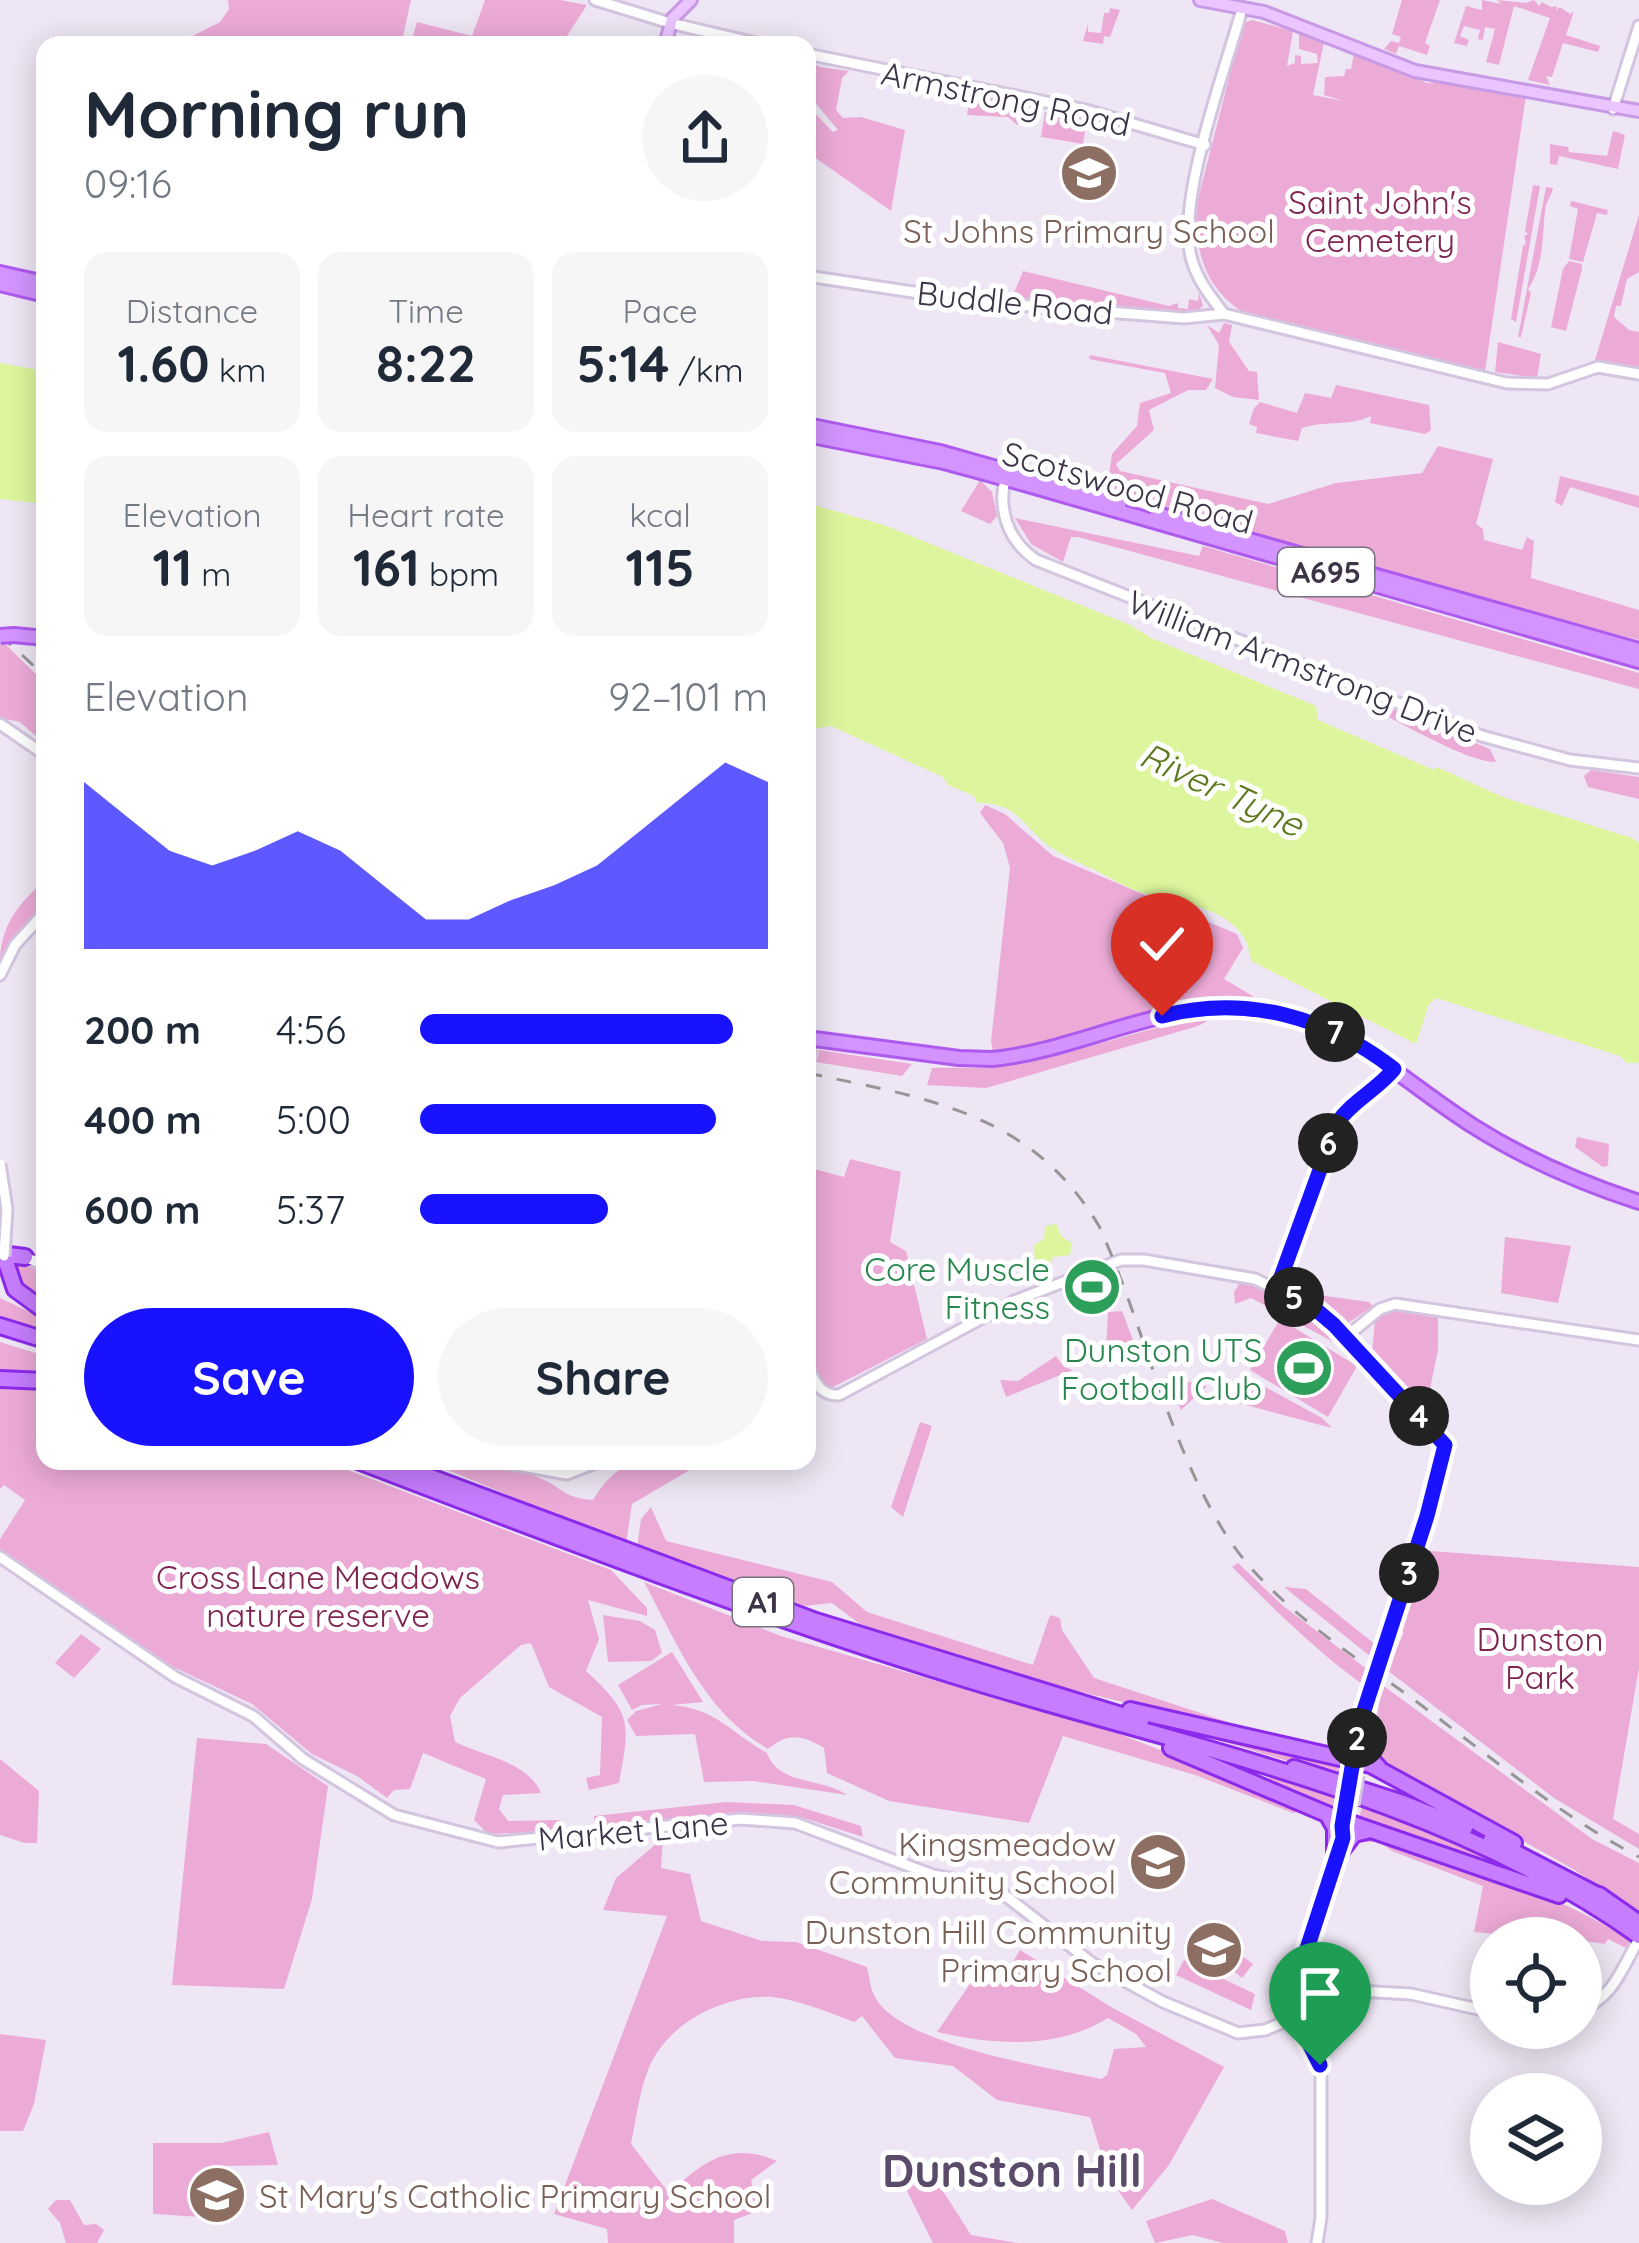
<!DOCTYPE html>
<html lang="en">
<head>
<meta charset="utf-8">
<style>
  body { margin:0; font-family:Quicksand,sans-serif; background:#f6f6f7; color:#1f2937; height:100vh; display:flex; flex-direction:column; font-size:45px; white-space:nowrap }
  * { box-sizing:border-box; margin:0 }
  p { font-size:39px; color:#747a83 }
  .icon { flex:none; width:66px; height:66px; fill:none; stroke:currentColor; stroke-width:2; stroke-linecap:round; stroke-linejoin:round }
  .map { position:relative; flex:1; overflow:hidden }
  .drawer { position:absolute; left:36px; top:36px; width:780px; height:1434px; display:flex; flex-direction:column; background:#fff; border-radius:24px; box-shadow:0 6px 30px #0003 }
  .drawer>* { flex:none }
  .tools { position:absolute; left:1470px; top:1917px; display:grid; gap:24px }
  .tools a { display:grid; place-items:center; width:132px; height:132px; border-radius:50%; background:#fff; box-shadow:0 6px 30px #0003; font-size:60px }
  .pin { position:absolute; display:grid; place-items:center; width:102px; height:102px; color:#fff; margin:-123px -51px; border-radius:50% 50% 50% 0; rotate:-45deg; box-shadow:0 0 12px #0007 }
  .pin .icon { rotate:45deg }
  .km { position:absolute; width:60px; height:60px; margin:-30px; border-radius:50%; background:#222; color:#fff; font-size:33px; line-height:60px; text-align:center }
  .round { display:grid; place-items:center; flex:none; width:126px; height:126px; border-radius:63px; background:#f6f6f7 }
  .overview { display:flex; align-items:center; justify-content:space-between; height:204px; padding:0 48px }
  h1 { font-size:66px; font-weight:800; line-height:90px }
  .stats { display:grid; grid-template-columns:repeat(3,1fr); gap:18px; height:204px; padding:12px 48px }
  .stats div { display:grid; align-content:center; border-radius:24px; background:#f6f6f7; text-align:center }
  .stats b { font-size:51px; font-weight:800 }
  .stats small { font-size:33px; font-weight:400 }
  .stats p { font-size:33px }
  .chart { height:336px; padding:24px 48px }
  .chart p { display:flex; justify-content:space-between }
  .chart svg { width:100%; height:216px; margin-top:12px; fill:#1912ff; opacity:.7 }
  .primary-button { display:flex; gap:24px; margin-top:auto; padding:24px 48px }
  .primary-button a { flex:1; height:138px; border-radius:72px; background:#1912ff; color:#fff; font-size:48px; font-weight:800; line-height:138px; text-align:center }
  .primary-button a+a { background:#f6f6f7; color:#1f2937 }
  ul { padding:0 48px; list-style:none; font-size:39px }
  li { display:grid; grid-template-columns:192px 144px 1fr; align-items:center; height:90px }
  li i { height:30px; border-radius:15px; background:#1912ff }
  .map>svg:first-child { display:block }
  .green { fill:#ecabd7 }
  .water { fill:#ddf69d }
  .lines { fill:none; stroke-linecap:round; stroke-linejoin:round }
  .tertiary-casing { stroke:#d3c5df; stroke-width:15 }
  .secondary-casing { stroke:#c89ae5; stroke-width:16 }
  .primary-casing { stroke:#af5aee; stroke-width:18 }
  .trunk-casing { stroke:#8c2aeb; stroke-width:20 }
  .tertiary { stroke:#fff; stroke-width:9 }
  .secondary { stroke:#eac5ff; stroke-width:10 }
  .primary { stroke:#d394ff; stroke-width:12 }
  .trunk { stroke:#c67dff; stroke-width:14 }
  .rail { stroke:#969696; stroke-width:3; stroke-dasharray:15 15; stroke-linecap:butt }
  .tertiary-bridge-casing { stroke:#d3c5df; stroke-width:15; stroke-linecap:butt }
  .primary-bridge-casing { stroke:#af5aee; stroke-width:18; stroke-linecap:butt }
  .tertiary-bridge { stroke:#fff; stroke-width:9 }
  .primary-bridge { stroke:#d394ff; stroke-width:12 }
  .route-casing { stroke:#fff; stroke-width:24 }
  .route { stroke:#1912ff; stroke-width:15 }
  .labels { text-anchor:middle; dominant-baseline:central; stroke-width:10; stroke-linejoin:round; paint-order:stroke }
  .shield { fill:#fff; stroke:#78717f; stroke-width:3 }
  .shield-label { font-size:30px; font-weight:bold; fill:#3e3448 }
  .street-label { font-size:33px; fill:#3e3448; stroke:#fff }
  .park-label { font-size:33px; fill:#7f2351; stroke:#fff }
  .education-label { font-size:33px; fill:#785e54; stroke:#fff; text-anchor:end }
  .leisure-label { font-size:33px; fill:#27864d; stroke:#fff; text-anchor:end }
  .water-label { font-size:36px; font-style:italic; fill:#5d781c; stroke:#fff }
  .district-label { font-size:45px; font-weight:bold; fill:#5a4b6b; stroke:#fff }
</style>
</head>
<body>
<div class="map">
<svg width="1639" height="2243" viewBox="0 0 1639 2243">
  <rect width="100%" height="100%" fill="#eee6f4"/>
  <path class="green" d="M228,0H411L401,45H175L220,22L229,9Z
    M485,0H560L587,5L561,45H433L434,41L413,36L417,22L472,36Z
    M1402,0H1440L1425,43L1430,46L1427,55L1399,46L1396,54L1384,49L1391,41L1399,43L1401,37L1392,34Z
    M1482,0L1501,4L1497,0L1526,3L1534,0L1539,6L1542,2L1551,7L1557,6L1556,10L1560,7L1570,14L1574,11L1566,35L1600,46L1598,52L1563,43L1552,77L1546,76L1550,85L1528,80L1550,18L1514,6L1499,65L1486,62L1495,29L1485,27L1483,40L1478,39L1480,30L1464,26L1460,36L1469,40L1467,46L1454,43L1466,6L1482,10Z
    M1110,8L1120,10L1110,37L1104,36L1103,44L1083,41L1088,24V32L1101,33L1104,13H1109Z
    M1252,20L1293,31L1287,66L1295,63V55L1301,56V64L1318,63L1317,54L1299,49V33L1324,42L1313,95L1344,101L1324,95L1325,77L1344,76L1346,69H1351L1354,53L1427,83L1444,82L1526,96L1485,371L1244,313C1205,288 1195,252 1196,207L1243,23Z
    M807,60L820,67L849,71L842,78L836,110L843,118L861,117L905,130L891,211L807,152V105L833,132L838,130L807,93Z
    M970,95L1025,104L1030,112L1017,125L1008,117L967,115Z
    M1045,112L1087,119L1083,144L1041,137Z
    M1613,131L1625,135L1618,169L1559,156L1557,165L1550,164V144L1568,147L1569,152L1607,156Z
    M1533,185L1540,186L1516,322L1511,319L1523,246L1526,243L1524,236L1528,234L1525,231Z
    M1546,187L1553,188C1552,194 1548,199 1546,205C1542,224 1546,264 1528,289L1531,293L1521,337H1518Z
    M1571,201L1608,210L1607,215L1597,213L1583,262L1569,259L1578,209L1570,206Z
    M1639,215V272L1627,279L1621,306H1616L1614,317L1629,330L1639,332V368L1595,360Z
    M1569,261L1582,264V269L1566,331L1551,327L1563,269Z
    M1023,271L1169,306L1178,303V308L1188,309L1189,299L1198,301L1199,293L1203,305L1197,312H1186L1012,298Z
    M1224,323L1232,325L1229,342L1249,371L1257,372L1259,400L1233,397L1215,388L1219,345L1207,325L1219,333Z
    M1498,342L1541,354L1537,378L1495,372Z
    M1090,355L1213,379L1206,390H1188L1149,410L1154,430L1116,464L1120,471L1268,504L1336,483L1422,473L1438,446L1493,459L1476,524L1483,529L1484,540L1522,550L1527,537L1534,541L1531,578L1639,610V640L1454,593L1114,492L1108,483L1112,454L1137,426L1140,403L1171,393L1165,373L1089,359Z
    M1336,385L1429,405L1431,430L1425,434L1370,423L1371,416C1348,427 1326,420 1302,428L1298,441L1256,433L1257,427L1249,424L1254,408L1260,402L1297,413L1305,393L1331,398Z
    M1560,476L1639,496V508L1570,487L1562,506L1555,502Z
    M980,480L992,492L997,516L990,524L961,511Z
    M1015,518L1199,556L1203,546L1639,673V689L1078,537H1071L1063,562L1031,544Z
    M0,645H6L45,683V744L20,722L0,718Z
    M1359,695L1490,749L1496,762C1467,763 1387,715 1357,700Z
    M1591,770L1639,777V799L1588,787L1584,776Z
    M985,805L1005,814L1053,856L1237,934L1243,948L1224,979L1266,1004C1193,992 1135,1016 1066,1036C1042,1043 1017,1053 993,1052L991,1041L1010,868L1003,843L980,813Z
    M45,880V905L8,946L0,963C0,926 18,904 45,880Z
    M1217,1016L1198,1026L986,1088L927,1085L932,1068C953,1067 976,1069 998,1067C1072,1057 1142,1026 1217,1016Z
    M819,1050L912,1064L902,1076L816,1062Z
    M1577,1137L1609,1144L1608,1166L1603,1167L1575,1147Z
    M850,1159L901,1172L890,1242L906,1251L927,1339L831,1388L810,1387L807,1392V1167L844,1177Z
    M1505,1237L1571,1246L1558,1303L1501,1293Z
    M15,1262L45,1273V1304C28,1292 17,1284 15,1262Z
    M1241,1281L1313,1313L1383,1378L1372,1384L1356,1354L1251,1298L1235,1304L1234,1292Z
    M1304,1293L1369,1302L1373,1306L1348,1323Z
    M0,1298L45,1319V1334L0,1320Z
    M1390,1310L1438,1317V1350L1425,1413L1372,1353L1375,1319Z
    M1122,1311L1133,1340L1106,1350L1108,1312Z
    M1280,1319L1357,1366L1328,1417L1250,1370Z
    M0,1342L45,1356V1374L0,1372Z
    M1056,1356L1064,1367L1073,1370L1006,1397L1000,1380L1018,1381Z
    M1166,1377L1207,1386L1181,1410Z
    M1247,1377L1322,1418L1332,1428L1235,1402Z
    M0,1389L45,1390V1461H324L611,1570L647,1608V1616L588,1600L599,1639L586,1671C633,1714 630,1723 619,1783L589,1790L586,1778L600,1775L602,1717L549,1687L531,1643L521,1645L460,1698L450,1716L455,1742C484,1756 528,1762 541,1793L503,1795L499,1809L508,1821L561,1820V1831L488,1834L474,1820L486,1779L423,1753L410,1789L394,1790L387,1798L357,1776L312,1754L252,1704L167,1664L0,1549V1539L25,1500L4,1485L0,1489Z
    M920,1422L932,1426L903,1517L891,1507Z
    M438,1461C466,1461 517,1468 542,1479C566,1490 562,1497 593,1500C625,1448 652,1461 705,1461L632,1504L626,1544L438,1466Z
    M651,1507L666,1541L832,1582L867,1612L1033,1665L1050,1615L1060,1618L1062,1630L1094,1678L1295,1744L1049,1684L861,1625L832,1603L804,1606L637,1548L641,1519Z
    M1418,1550L1639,1567V1668L1613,1819L1639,1834V1849L1554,1798L1387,1670L1404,1632L1399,1630Z
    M1238,1563L1282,1605L1368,1670L1362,1684C1314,1649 1274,1609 1232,1567Z
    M644,1582L781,1636L1117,1733L1309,1809L1293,1813L1195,1775L1063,1736L1029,1823L889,1801L827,1773L824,1748C803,1735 788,1732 768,1749C704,1712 678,1645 644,1582Z
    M1284,1587L1306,1589L1376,1645L1371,1657Z
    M603,1615L640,1621L655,1630L662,1653L651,1661L608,1662Z
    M81,1634L101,1649L74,1678L55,1663Z
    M672,1652L703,1702L672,1705C717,1709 730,1732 767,1753C779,1786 821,1777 847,1795L753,1781L704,1782L695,1734L636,1736L627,1720L636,1711L662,1704L642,1705L632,1710L618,1685Z
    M1381,1684L1592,1839L1639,1863V1913L1573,1869L1388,1765L1374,1748Z
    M1161,1723L1347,1763L1344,1778Z
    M197,1738L266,1744L328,1786L312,1899L284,1989L172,1985Z
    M0,1759L39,1791L37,1843H25L0,1835Z
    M1269,1775L1340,1798L1338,1811L1270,1783Z
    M726,1802L794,1805L861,1826L863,1837L807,1819L762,1813L595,1827L594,1816Z
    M1362,1806L1528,1874L1527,1879L1359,1819Z
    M1364,1833C1455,1864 1550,1889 1632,1941L1626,1948L1608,1939L1605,1944C1564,1936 1518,1937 1474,1932L1483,1886L1392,1851L1380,1842H1355Z
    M663,1838L661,1868L690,1874L701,1921L762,1941L796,1942L867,1967C869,1975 870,1987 874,1995C897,2045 1048,2067 1101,2079L1107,2075L1114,2049L1146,2047L1136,2034L1108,2018C1056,2050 995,2045 937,2032L987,1959L1007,1972L1020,1950L1111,2007L1224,2067L1169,2165L1132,2210L1108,2176L1090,2117L997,2100L953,2066L895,2058L862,2016L854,2022C828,2012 799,2000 772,1997C723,1994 666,2024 648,2070C639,2093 636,2120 631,2144L669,2193C704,2161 730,2141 777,2161L751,2180L758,2211L734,2220V2243H608L607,2229L554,2214L667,1916L603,1910L616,1878Z
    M1225,1943L1253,1964L1242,1978L1215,1956Z
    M1184,1960L1255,1994L1251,2010L1176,1975Z
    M0,2034L46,2040L34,2104L23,2131H0Z
    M269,2132L278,2165L223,2166L221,2197L201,2196V2217L153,2214V2143H221Z
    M936,2180L971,2235L1017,2243H933L907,2191L911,2181Z
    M1212,2199L1285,2231L1288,2243H1223L1193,2235L1155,2243L1146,2221Z
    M56,2200H70L84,2225L96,2224L104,2230L97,2243H66L60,2223L48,2209Z"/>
  <path class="water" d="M0,363L45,371V504L0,499Z
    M807,503L884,525L1130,625L1151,638L1316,706L1318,720L1434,770L1437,767L1505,798L1632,838L1639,843V1063H1627L1620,1056L1436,998L1429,1004L1416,1044L1251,961C1247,908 1185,905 1143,893C1126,888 1109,877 1093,869C1079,863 1064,856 1052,848C1024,829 1018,801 977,803L974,796L948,785L943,777L831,726L807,730Z
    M1056,1224L1062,1237L1072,1243L1070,1255L1053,1257L1045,1274L1035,1263L1034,1245L1044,1239L1045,1226Z"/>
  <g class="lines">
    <g class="tertiary-casing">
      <path id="tertiary" d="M595,0L670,23L764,45
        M1242,9C1225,71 1177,197 1191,257C1197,280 1210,296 1224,314L1507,383L1548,384L1598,367L1639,374
        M807,54L1086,110L1205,145
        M1613,109L1639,26
        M807,276L979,302L1184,318L1224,314
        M1006,475C997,508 1007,540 1036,560L1482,736L1570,760L1639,768
        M0,724L45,755
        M0,975L15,945L45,912
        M807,1065L810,1051
        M22,1256L45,1265
        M1277,1288L1339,1119L1394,1069
        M1346,1337L1380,1309L1395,1304L1639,1340
        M807,1366C815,1381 820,1396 839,1395L1014,1301L1121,1260H1144L1255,1279L1314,1308L1334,1325L1445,1445V1458L1380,1661
        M494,1461L567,1474L600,1461
        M0,1557L175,1677L253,1716L303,1759L394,1815L498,1842L741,1819L795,1823L933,1875L979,1884L1002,1893L1092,1963L1163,2002L1238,2033L1265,2030L1358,1991L1411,1994L1491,2012
        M1353,1762L1371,1688
        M1341,1847L1346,1803
        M1581,2009C1613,1999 1623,1966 1639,1939
        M1317,2243L1321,2218V2070L1289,2004L1336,1863"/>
    </g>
    <g class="secondary-casing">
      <path id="secondary" d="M1200,0L1264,12L1415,71L1639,111
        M665,45L672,19L691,0"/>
    </g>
    <g class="primary-casing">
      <path id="primary" d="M0,273L45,283
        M0,284L45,295
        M807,425L940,452L1120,503
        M807,435L944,462L1028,485L1639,661
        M1157,514L1639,650
        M14,635L45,638
        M807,1038L959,1058L992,1059C1074,1051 1149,1007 1232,1008C1332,1008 1395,1076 1473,1126C1525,1159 1581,1183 1639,1202"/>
    </g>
    <g class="trunk-casing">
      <path id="trunk" d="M0,1254L25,1257
        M4,1256L15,1289L45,1311
        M0,1326L45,1340
        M0,1379L45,1381
        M358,1461C556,1537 753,1613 955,1676C1186,1748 1439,1793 1639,1936
        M388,1461L816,1621L1141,1721
        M1130,1710L1371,1765L1514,1843
        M1364,1736L1369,1757L1379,1768
        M1171,1748L1336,1818L1559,1895
        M1294,1768L1403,1803L1465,1828
        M1327,1814L1335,1828V1866
        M1491,1840L1603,1898
        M1338,1855L1354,1834L1371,1830
        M1599,1895L1639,1923"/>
    </g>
    <use href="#tertiary" class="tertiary"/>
    <use href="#secondary" class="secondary"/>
    <use href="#primary" class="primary"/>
    <use href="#trunk" class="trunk"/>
    <path class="rail" d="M0,635L45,676
      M807,1073C926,1098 1031,1112 1099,1226C1144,1325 1166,1437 1223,1530C1268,1604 1354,1655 1421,1705C1492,1758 1561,1816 1639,1857"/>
    <g class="tertiary-bridge-casing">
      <path id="tertiary-bridge" d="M0,1164L7,1209L4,1256
        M1371,1688L1380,1661
        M1346,1803L1351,1773
        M1353,1805L1358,1775"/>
    </g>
    <g class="primary-bridge-casing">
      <path id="primary-bridge" d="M0,636L14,635"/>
    </g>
    <use href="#tertiary-bridge" class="tertiary-bridge"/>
    <use href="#primary-bridge" class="primary-bridge"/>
  </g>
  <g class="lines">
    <g class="route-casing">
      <path id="route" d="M1162,1016C1246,994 1327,1017 1394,1069C1377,1090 1352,1101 1337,1123L1277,1288L1314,1308L1334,1325L1445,1445L1427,1516L1359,1726L1342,1826L1343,1838L1289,2004L1320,2065"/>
    </g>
    <use href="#route" class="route"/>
  </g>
  <defs>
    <g id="school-disc" transform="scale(3)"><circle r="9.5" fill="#8d6e63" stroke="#fff"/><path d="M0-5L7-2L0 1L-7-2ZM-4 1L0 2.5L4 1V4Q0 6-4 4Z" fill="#fff"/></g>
    <g id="stadium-disc" transform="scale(3)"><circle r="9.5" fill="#2e9e5b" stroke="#fff"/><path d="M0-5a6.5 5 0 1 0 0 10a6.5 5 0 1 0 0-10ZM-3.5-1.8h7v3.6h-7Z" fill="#fff"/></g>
  </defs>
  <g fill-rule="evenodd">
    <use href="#school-disc" x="1089" y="173"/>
    <use href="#stadium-disc" x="1092" y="1287"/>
    <use href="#stadium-disc" x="1304" y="1368"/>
    <use href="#school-disc" x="1158" y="1862"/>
    <use href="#school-disc" x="1214" y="1950"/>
    <use href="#school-disc" x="217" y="2195"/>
  </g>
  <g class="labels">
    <g class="shield">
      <rect x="1278" y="548" width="96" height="48" rx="9"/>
      <rect x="733" y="1578" width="60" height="48" rx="9"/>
    </g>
    <g class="shield-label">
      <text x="1326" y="572">A695</text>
      <text x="763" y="1602">A1</text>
    </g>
    <g class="street-label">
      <text transform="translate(1006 98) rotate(12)">Armstrong Road</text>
      <text transform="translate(1015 302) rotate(6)">Buddle Road</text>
      <text transform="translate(1128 487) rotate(16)">Scotswood Road</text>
      <text transform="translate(1303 666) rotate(21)">William Armstrong Drive</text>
      <text transform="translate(633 1830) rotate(-5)">Market Lane</text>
    </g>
    <g class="park-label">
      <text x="1380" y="201">Saint John's<tspan x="1380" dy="38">Cemetery</tspan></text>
      <text x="318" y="1576">Cross Lane Meadows<tspan x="318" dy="38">nature reserve</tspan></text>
      <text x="1540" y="1638">Dunston<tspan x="1540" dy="38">Park</tspan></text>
    </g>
    <g class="education-label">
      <text x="1089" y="230" text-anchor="middle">St Johns Primary School</text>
      <text x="1116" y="1843">Kingsmeadow<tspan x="1116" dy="38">Community School</tspan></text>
      <text x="1172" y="1931">Dunston Hill Community<tspan x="1172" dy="38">Primary School</tspan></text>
      <text x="259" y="2195" text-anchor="start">St Mary's Catholic Primary School</text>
    </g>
    <g class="leisure-label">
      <text x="1050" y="1268">Core Muscle<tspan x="1050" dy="38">Fitness</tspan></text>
      <text x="1262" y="1349">Dunston UTS<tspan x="1262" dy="38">Football Club</tspan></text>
    </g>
    <g class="water-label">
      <text transform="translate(1222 789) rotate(25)">River Tyne</text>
    </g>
    <g class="district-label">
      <text x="1012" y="2170">Dunston Hill</text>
    </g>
  </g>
</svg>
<div class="tools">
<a><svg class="icon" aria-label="locate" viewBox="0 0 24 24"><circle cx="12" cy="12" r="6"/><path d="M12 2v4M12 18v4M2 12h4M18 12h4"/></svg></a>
<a><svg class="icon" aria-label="layers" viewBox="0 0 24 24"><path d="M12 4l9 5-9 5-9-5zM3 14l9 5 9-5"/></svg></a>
</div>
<div class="pin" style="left:1320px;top:2065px;background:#1e9e55"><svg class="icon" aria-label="arrive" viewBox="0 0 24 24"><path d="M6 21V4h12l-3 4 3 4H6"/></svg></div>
<div class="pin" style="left:1162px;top:1016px;background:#d93025"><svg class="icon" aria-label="check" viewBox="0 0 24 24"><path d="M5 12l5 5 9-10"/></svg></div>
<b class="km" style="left:1357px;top:1738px">2</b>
<b class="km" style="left:1409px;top:1573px">3</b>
<b class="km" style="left:1419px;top:1416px">4</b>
<b class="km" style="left:1294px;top:1297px">5</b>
<b class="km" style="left:1328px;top:1143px">6</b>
<b class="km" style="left:1335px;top:1032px">7</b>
<section class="drawer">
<div class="overview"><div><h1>Morning run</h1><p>09:16</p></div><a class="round"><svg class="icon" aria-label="share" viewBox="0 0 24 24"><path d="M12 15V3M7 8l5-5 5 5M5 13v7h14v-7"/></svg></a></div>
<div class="stats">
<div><p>Distance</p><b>1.60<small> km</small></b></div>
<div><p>Time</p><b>8:22</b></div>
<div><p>Pace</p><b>5:14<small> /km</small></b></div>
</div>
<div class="stats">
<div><p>Elevation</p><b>11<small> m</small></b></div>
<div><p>Heart rate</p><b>161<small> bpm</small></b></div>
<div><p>kcal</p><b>115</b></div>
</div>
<div class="chart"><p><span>Elevation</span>92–101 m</p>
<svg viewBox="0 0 160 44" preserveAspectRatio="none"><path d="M0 44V10L10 17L20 24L30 27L40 24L50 20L60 24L70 31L80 38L90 38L100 34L110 31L120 27L130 20L140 13L150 6L160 10V44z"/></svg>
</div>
<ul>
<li><b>200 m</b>4:56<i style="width:90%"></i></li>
<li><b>400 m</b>5:00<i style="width:85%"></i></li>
<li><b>600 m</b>5:37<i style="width:54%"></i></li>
</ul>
<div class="primary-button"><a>Save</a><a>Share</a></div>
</section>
</div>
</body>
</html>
